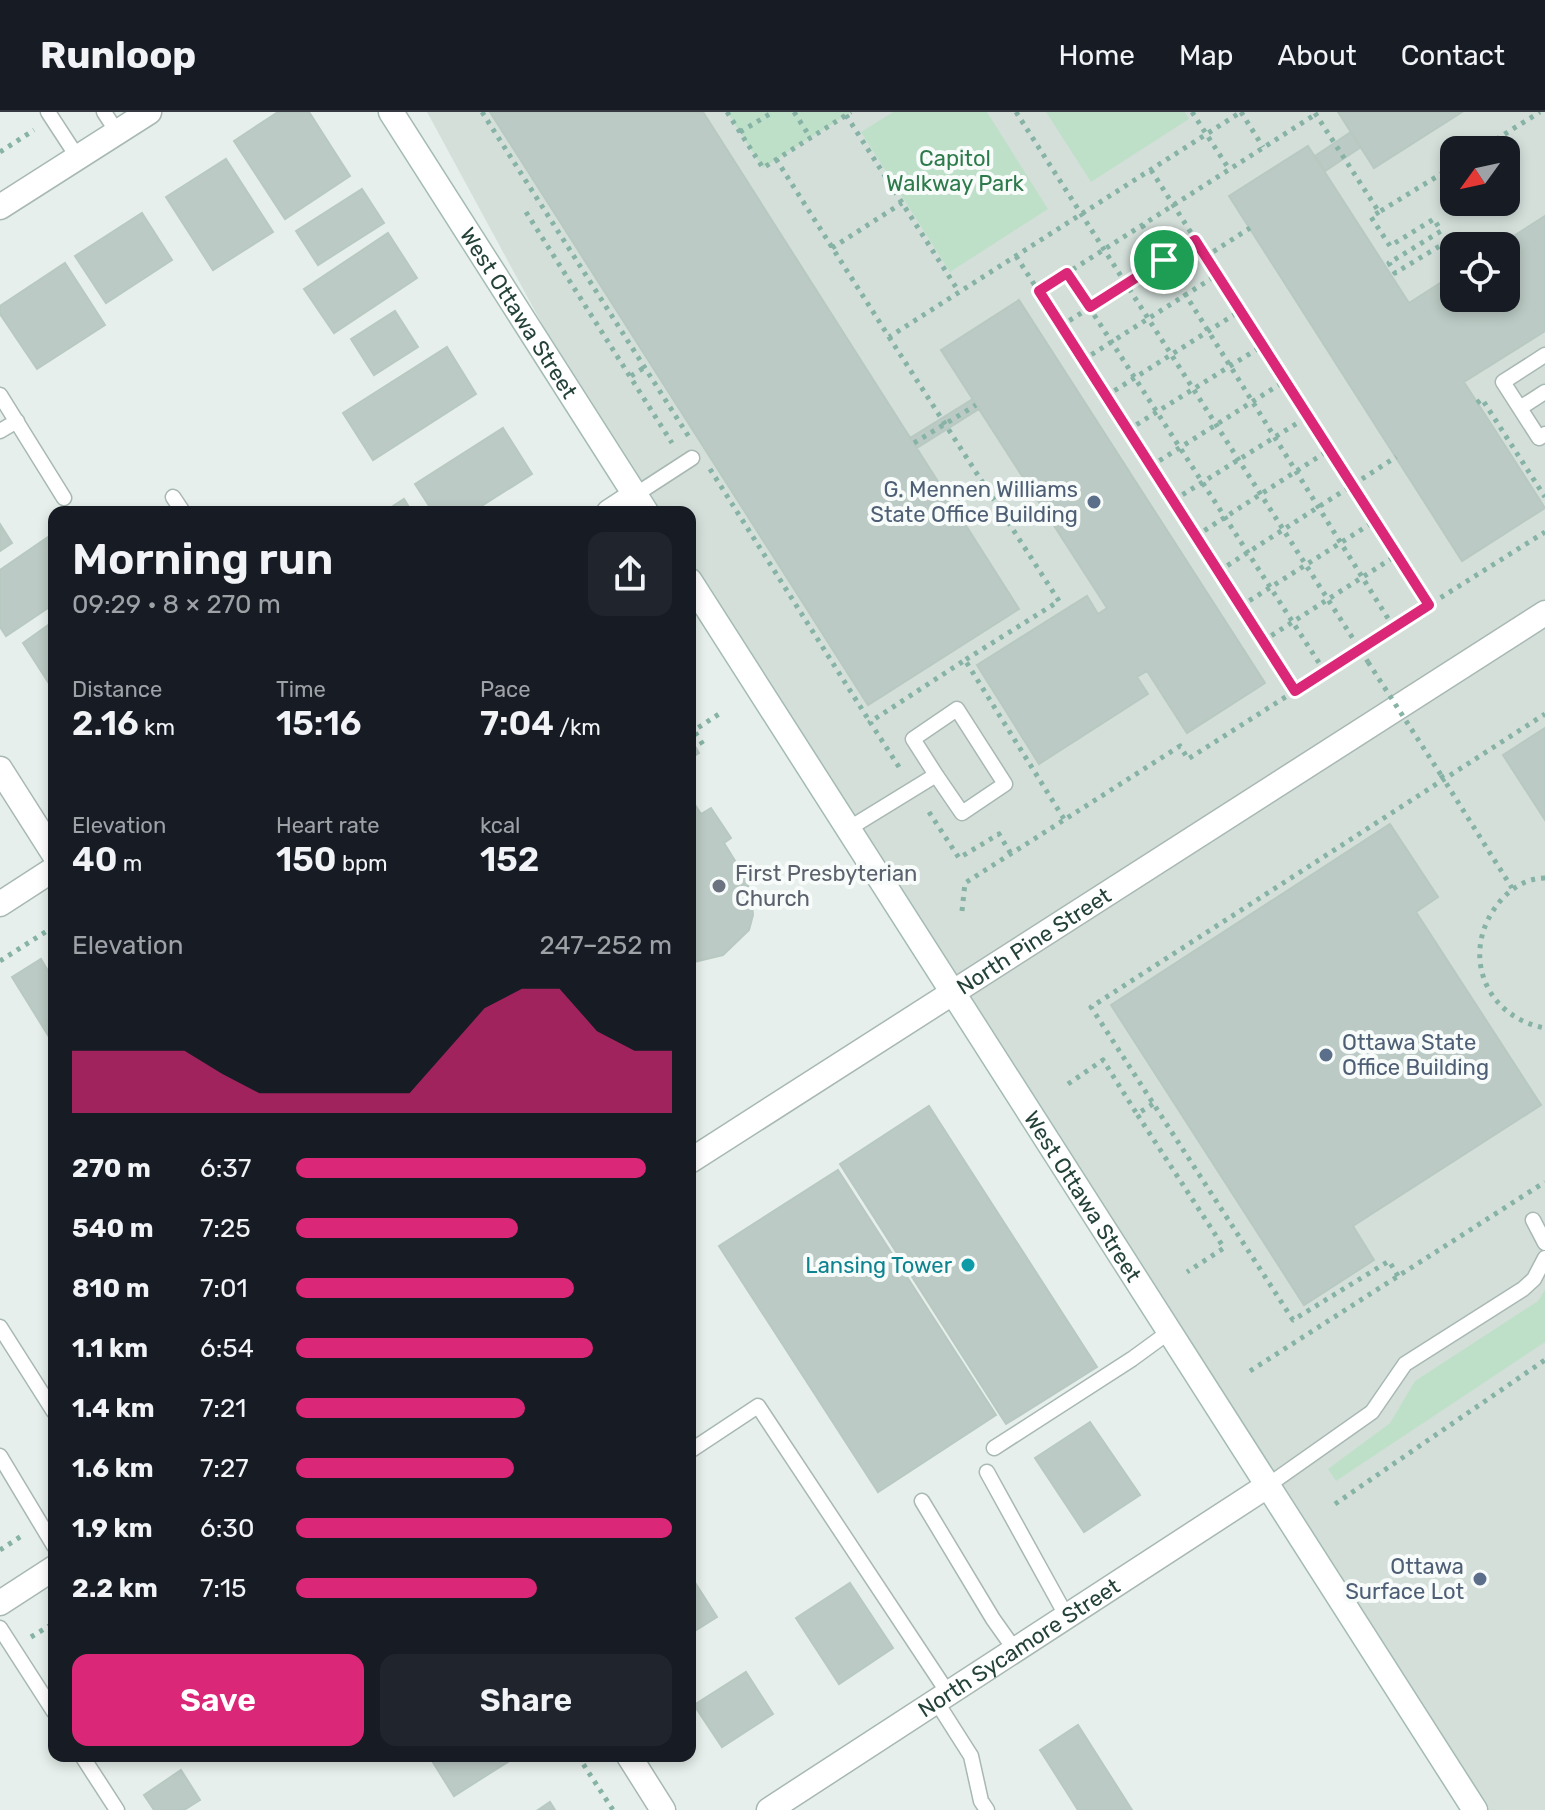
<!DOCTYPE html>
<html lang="en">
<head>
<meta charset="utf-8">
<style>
  body { margin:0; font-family:Rubik,sans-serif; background:#20242c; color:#f1f3f6; height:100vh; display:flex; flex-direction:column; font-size:30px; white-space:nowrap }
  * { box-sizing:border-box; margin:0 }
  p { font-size:26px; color:#9ea1a6 }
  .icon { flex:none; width:44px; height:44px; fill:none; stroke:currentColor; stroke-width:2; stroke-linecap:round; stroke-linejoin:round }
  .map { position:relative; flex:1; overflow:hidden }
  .drawer { position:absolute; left:48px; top:394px; width:648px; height:1256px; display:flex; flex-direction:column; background:#171b24; border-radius:16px; box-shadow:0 4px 12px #0003 }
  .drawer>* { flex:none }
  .needle { width:52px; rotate:237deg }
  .fabs { position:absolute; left:1440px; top:24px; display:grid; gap:16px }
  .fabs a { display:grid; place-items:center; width:80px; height:80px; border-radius:16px; background:#171b24; box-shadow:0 4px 12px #0003; font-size:40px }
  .pin { position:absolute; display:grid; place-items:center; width:68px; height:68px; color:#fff; margin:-34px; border:4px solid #fff; border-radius:50%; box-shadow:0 2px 8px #0007 }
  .round { display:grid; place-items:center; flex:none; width:84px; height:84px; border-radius:16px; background:#20242c }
  .overview { display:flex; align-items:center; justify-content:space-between; height:136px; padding:0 24px }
  h1 { font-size:44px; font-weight:600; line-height:60px }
  .figures { display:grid; grid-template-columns:repeat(3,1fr); gap:12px; height:136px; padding:8px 24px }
  .figures div { display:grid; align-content:center }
  .figures b { font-size:34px; font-weight:600 }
  .figures small { font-size:22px; font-weight:400 }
  .figures p { font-size:22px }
  .chart { height:224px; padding:16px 24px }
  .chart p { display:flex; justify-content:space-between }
  .chart svg { width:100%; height:144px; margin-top:8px; fill:#db2777; opacity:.7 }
  .button { display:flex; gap:16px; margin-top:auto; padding:16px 24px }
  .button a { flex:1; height:92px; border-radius:16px; background:#db2777; color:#fff; font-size:32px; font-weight:600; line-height:92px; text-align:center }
  .button a+a { background:#20242c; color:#f1f3f6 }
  ul { padding:0 24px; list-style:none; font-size:26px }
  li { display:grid; grid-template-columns:128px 96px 1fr; align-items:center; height:60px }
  li i { height:20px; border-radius:10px; background:#db2777 }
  header { display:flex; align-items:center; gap:48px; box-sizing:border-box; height:112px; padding:0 40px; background:#171b24; border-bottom:2px solid #363941 }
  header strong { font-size:38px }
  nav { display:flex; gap:44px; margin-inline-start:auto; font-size:28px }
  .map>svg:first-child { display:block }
  .built { fill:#d4dfda; fill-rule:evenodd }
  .green { fill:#bfe0c8 }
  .building { fill:#bbcac4; stroke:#b8c9c2; stroke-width:2 }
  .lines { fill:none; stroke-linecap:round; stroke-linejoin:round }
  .service-casing { stroke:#a8b8b2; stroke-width:17 }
  .minor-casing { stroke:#a8b8b2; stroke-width:27 }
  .tertiary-casing { stroke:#a8b8b2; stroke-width:27 }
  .secondary-casing { stroke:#a4bbb3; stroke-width:27 }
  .path { stroke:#86b3a5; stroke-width:5; stroke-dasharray:4 6; stroke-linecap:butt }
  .service { stroke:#fff; stroke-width:14 }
  .minor { stroke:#fff; stroke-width:24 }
  .tertiary { stroke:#fff; stroke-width:24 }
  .secondary { stroke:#fff; stroke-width:24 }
  .path-bridge { stroke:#86b3a5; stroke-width:5; stroke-dasharray:4 6; stroke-linecap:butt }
  .route-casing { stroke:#fff; stroke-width:16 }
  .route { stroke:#db2777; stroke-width:10 }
  .service-dot { fill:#5c6f8a; stroke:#f7fbf9; stroke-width:3 }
  .worship-dot { fill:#6b7280; stroke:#f7fbf9; stroke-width:3 }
  .culture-dot { fill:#0f9aa8; stroke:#f7fbf9; stroke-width:3 }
  .labels { text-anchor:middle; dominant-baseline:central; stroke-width:8; stroke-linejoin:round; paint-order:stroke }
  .park-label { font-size:22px; fill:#2d7a4b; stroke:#f7fbf9 }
  .street-label { font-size:22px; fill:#24423a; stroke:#f7fbf9 }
  .service-label { font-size:22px; fill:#4e5e75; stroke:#f7fbf9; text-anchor:end }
  .worship-label { font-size:22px; fill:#5b616d; stroke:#f7fbf9; text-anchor:start }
  .culture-label { font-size:22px; fill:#0d838f; stroke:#f7fbf9; text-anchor:end }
</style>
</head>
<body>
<header>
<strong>Runloop</strong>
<nav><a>Home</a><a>Map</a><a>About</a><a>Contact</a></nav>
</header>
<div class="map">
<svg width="1545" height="1698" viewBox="0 0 1545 1698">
  <rect width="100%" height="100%" fill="#e6efeb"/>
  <path class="built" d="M427,0H1545V1698H1476L690,469V400H646L635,383ZM1454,38H1506V90H1454ZM1454,134H1506V186H1454Z"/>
  <path class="green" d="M727,0H851L763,56Z
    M893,0H987L1048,97L950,160L861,20Z
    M1046,0H1185L1189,7L1091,70Z
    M1545,1178V1230L1336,1369L1328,1357L1390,1311L1415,1269L1538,1189Z"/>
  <path class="building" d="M278,0H309L350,64L285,107L234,29Z
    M490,0H703L1019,497L868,593Z
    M1338,0H1462L1374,56Z
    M1351,20L1361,35L1325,59L1315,44Z
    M1308,34L1409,191L1454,162V186H1506V134H1498L1545,104V219L1464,270L1545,396L1462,449L1229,84Z
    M226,47L273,120L213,158L166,85Z
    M362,77L384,111L318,153L296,119Z
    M142,101L172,148L106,191L75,144Z
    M388,121L417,166L334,221L304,177Z
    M65,151L105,213L37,257L0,202V194Z
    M1019,188L1265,571L1187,621L1147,559L1137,565L1148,582L1039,652L977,553L1087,484L1098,502L1107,496L941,238Z
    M395,199L418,235L374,263L351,227Z
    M447,235L476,282L373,348L343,301Z
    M973,287L979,297L917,336L910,326Z
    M503,316L532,362L472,400H433L415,372Z
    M404,387L412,400H384Z
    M0,412L12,431L0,439Z
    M51,423L54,428V492L6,524L0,515V458Z
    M54,509V570L50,573L23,531Z
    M1545,616V708L1503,643Z
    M690,626L699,641L690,647Z
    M690,685L701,702L711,696L731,726L724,731L745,765L751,782L753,803L749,818L723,843L690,851Z
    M1390,712L1438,785L1416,800L1541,993L1353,1114L1374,1148L1304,1193L1111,893Z
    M41,847L54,869V933L12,865Z
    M929,994L1097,1255L1006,1312L840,1052Z
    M838,1058L996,1303L878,1380L719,1134Z
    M1090,1310L1140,1383L1084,1420L1035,1346Z
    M694,1469L717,1505L690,1522V1471Z
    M850,1471L893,1536L839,1572L796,1506Z
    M746,1560L773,1602L722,1635L694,1593Z
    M1078,1613L1132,1698H1078L1040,1638Z
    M429,1644H517L454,1684Z
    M181,1658L200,1688L184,1698H154L144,1683Z
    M550,1690L555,1698H538Z"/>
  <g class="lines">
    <g class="service-casing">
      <path id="service" d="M48,0L78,46
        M104,0L117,20
        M1545,243L1503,270L1539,326L1545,322
        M0,283L64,386
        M1520,296L1545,280
        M0,319L17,309
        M635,383L692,346
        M173,385L183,400
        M848,717L936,663L962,701L1005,672L957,597L913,627L936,663
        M1533,1108L1545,1131
        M0,1215L54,1300
        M994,1336L1132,1247L1169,1220
        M690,1339L758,1294L948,1581
        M0,1344L54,1434
        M987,1360L1067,1505
        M1267,1374L1372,1300L1405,1252L1523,1177L1534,1167L1545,1146
        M922,1389L993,1507L1015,1538
        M0,1516L54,1600
        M936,1589L971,1644L981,1689L987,1698
        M82,1644L117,1698"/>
    </g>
    <g class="minor-casing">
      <g id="minor">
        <path d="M0,95L149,0"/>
        <path d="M609,400L635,383"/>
        <path d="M0,657L54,742"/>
        <path d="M0,792L54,757"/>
        <path d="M629,1644L663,1698"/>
        <path id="s1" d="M769,1698L1267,1374"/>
      </g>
    </g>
    <g class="tertiary-casing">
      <g id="tertiary">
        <path id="s2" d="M690,1049L1545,501"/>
        <path d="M0,1491L54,1456"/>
      </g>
    </g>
    <g class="secondary-casing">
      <g id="secondary">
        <path id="s3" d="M391,0L646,400"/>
        <path id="s4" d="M690,469L1475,1698"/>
      </g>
    </g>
    <path class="path" d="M482,0L689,325
      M727,0L763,56L851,0
      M794,0L810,25
      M1016,0L1368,550
      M1192,0L1229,57
      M1241,0L1263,35
      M1315,1L1379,100L1454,54
      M846,3L959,180
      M740,20L773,0
      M1479,38L1540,0
      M0,40L34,18
      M776,47L889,225L1241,0
      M1151,58L1429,493L1545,420
      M526,100L672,331
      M1379,100L1371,105L1390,134L1434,107L1441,119L1389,151L1395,161L1448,129
      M1142,113L1394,516
      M832,136L902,91
      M1016,144L1295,579L1429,493
      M1205,145L1250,116
      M1067,161L1325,560
      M1039,179L1316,2
      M1061,214L1195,128
      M889,225L1059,489L965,548
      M1083,248L1217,163
      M631,264L645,255
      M1106,284L1240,199
      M1477,291L1482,287L1545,385
      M1128,318L1262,234
      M1151,354L1285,269
      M710,357L870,610
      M1174,388L1307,305
      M1196,424L1329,338
      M1219,459L1396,345
      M1241,494L1375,409
      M1263,529L1397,443
      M690,612L705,636
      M690,621L722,600
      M899,655L870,610L965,548L1064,707
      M1441,663L1512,776
      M929,700L959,746L999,722L1011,742
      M1545,766C1528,766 1513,775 1502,787C1459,835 1481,904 1545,916
      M962,799L965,771L1180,634L1188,647L1295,579
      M0,849L50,817L54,824
      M1068,972L1103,948L1137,1002
      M1153,992L1137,1002L1224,1136L1187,1160
      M1398,1164L1389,1149L1293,1208L1091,895L1545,602
      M1250,1259L1545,1070
      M1335,1392L1545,1248
      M0,1438L23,1423
      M31,1525L54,1511
      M578,1644L613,1698"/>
    <use href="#service" class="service"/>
    <use href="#minor" class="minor"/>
    <use href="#tertiary" class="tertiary"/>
    <use href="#secondary" class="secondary"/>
    <path class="path-bridge" d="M914,331L976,293
      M1368,550L1441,663"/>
  </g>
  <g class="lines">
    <g class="route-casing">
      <path id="route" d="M1195,128L1429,493L1295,579L1039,179L1067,161L1090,195Z"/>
    </g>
    <use href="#route" class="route"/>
  </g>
  <g class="service-dot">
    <circle cx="1094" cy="390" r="8"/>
    <circle cx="1326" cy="943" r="8"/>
    <circle cx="1480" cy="1467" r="8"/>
  </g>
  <circle class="worship-dot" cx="719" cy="774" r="8"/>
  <circle class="culture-dot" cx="968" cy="1153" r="8"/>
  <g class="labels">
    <g class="park-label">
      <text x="955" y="46">Capitol<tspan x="955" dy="25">Walkway Park</tspan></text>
    </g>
    <g class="street-label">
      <text stroke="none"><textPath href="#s3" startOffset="238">West Ottawa Street</textPath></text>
      <text stroke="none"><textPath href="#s2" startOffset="408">North Pine Street</textPath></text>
      <text stroke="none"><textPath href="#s4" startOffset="730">West Ottawa Street</textPath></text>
      <text stroke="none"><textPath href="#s1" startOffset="298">North Sycamore Street</textPath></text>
    </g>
    <g class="service-label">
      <text x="1078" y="377">G. Mennen Williams<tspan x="1078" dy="25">State Office Building</tspan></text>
      <text x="1342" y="930" text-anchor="start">Ottawa State<tspan x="1342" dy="25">Office Building</tspan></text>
      <text x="1464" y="1454">Ottawa<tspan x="1464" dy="25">Surface Lot</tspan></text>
    </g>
    <g class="worship-label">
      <text x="735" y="761">First Presbyterian<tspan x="735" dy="25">Church</tspan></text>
    </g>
    <g class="culture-label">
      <text x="952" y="1153">Lansing Tower</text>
    </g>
  </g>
</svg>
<div class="fabs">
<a><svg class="needle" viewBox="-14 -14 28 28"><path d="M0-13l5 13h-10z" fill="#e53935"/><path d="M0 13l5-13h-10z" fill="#9ea1a6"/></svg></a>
<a><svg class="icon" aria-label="locate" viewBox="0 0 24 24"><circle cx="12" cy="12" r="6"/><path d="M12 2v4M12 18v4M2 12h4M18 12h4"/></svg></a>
</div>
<div class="pin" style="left:1164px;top:148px;background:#1e9e55"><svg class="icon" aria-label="arrive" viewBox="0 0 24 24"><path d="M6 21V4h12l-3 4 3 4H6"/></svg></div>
<section class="drawer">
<div class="overview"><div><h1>Morning run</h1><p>09:29 · 8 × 270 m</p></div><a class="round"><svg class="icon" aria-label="share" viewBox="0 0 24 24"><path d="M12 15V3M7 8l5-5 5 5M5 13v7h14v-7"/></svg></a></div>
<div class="figures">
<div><p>Distance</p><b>2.16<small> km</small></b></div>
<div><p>Time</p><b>15:16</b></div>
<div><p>Pace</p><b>7:04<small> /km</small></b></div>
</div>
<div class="figures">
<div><p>Elevation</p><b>40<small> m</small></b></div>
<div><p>Heart rate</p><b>150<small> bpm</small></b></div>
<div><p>kcal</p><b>152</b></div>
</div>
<div class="chart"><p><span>Elevation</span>247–252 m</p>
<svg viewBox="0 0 160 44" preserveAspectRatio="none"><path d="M0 44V25L10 25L20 25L30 25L40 32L50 38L60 38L70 38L80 38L90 38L100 25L110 12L120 6L130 6L140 19L150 25L160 25V44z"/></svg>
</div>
<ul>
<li><b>270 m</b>6:37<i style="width:93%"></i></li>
<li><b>540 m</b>7:25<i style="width:59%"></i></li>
<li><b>810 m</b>7:01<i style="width:74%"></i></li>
<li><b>1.1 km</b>6:54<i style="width:79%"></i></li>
<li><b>1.4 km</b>7:21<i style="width:61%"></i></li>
<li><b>1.6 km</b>7:27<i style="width:58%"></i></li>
<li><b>1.9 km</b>6:30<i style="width:100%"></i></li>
<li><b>2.2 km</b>7:15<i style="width:64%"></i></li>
</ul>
<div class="button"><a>Save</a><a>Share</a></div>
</section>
</div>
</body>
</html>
